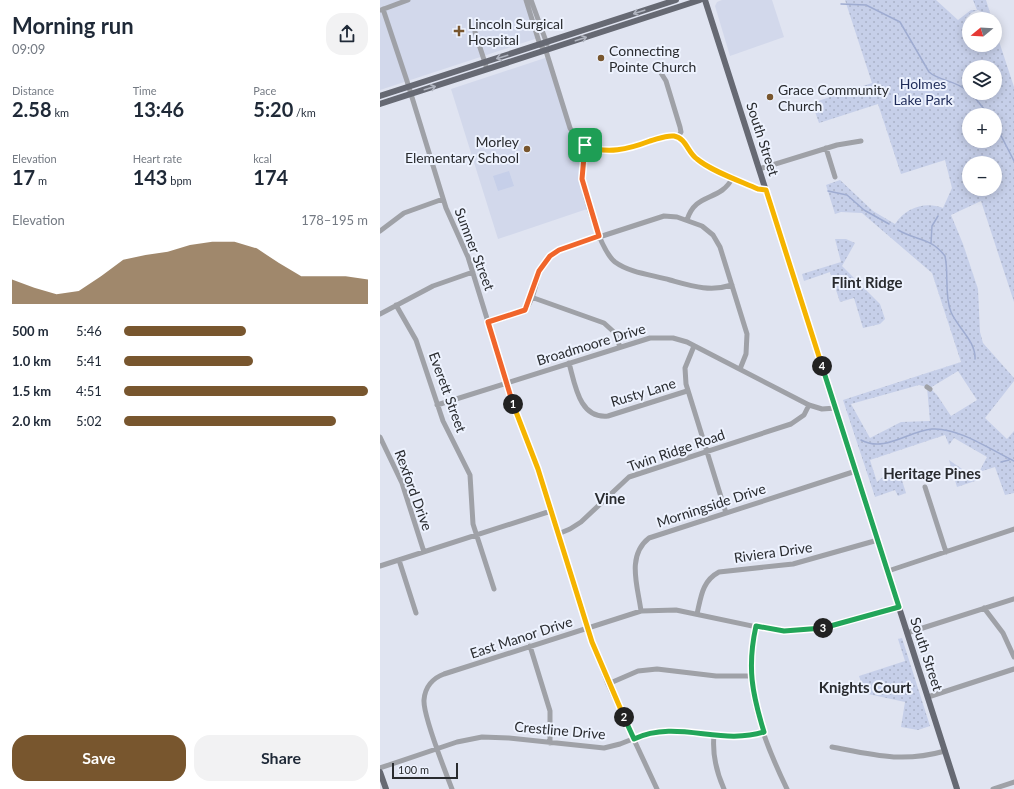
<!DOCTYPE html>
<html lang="en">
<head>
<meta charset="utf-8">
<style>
  body { margin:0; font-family:Lato,sans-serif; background:#f2f2f3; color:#1f2937; height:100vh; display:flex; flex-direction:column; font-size:15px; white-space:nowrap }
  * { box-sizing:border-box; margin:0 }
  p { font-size:13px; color:#747a83 }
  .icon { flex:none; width:22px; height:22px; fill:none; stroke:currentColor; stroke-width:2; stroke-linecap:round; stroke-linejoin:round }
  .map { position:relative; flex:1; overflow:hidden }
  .panel { display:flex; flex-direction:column; background:#fff; width:380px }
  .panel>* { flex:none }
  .needle { width:26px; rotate:252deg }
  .controls { position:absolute; left:582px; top:12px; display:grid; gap:8px }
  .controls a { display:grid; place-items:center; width:40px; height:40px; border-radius:50%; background:#fff; box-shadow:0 2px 10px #0003; font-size:20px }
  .scale { position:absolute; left:12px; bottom:10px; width:66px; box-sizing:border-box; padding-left:4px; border:2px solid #292b2f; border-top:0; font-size:11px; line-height:14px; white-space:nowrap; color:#292b2f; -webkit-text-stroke:3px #edf2fe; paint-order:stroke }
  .pin { position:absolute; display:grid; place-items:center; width:34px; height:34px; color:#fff; margin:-17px; border-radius:8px; box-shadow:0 2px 6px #0006 }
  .km { position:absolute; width:20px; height:20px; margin:-10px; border-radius:50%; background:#222; color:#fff; font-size:11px; line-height:20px; text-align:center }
  .round { display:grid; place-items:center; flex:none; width:42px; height:42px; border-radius:16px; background:#f2f2f3 }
  .summary { display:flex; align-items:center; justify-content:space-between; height:68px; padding:0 12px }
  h1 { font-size:22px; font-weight:700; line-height:30px }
  .metrics { display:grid; grid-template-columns:repeat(3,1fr); gap:6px; height:68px; padding:4px 12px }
  .metrics div { display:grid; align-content:center }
  .metrics b { font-size:20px; font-weight:700 }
  .metrics small { font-size:11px; font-weight:400 }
  .metrics p { font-size:11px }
  .chart { height:112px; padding:8px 12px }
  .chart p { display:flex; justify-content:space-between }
  .chart svg { width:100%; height:72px; margin-top:4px; fill:#78562e; opacity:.7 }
  .action { display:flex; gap:8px; margin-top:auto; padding:8px 12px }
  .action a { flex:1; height:46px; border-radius:16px; background:#78562e; color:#fff; font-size:16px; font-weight:700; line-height:46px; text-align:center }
  .action a+a { background:#f2f2f3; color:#1f2937 }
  ul { padding:0 12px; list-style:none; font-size:13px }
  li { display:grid; grid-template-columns:64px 48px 1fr; align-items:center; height:30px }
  li i { height:10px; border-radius:5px; background:#78562e }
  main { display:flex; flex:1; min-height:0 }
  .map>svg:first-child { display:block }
  .built { fill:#d2d8eb }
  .grass { fill:url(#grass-dots); fill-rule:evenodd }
  .garden { fill:#c6cfe9 }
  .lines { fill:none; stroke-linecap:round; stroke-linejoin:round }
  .stream { stroke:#9facd1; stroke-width:1.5 }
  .minor { stroke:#9fa1a7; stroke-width:5 }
  .major { stroke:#666973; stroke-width:6 }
  .oneway { stroke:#b0b4bf }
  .split-1-casing { stroke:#fff; stroke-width:8 }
  .split-2-casing { stroke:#fff; stroke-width:8 }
  .split-3-casing { stroke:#fff; stroke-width:8 }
  .split-4-casing { stroke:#fff; stroke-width:8 }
  .split-5-casing { stroke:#fff; stroke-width:8 }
  .split-1 { stroke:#f0652b; stroke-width:5 }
  .split-2 { stroke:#f5b400; stroke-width:5 }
  .split-3 { stroke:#22a559; stroke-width:5 }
  .split-4 { stroke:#22a559; stroke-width:5 }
  .split-5 { stroke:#f5b400; stroke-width:5 }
  .poi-dot { fill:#78562e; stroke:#edf2fe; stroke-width:1.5 }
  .labels { text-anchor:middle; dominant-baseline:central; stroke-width:4; stroke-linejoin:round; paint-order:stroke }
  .poi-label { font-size:14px; fill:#292b2f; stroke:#edf2fe; text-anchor:start }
  .park-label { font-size:14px; fill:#1e2b59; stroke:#edf2fe }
  .street-label { font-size:14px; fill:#292b2f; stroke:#edf2fe }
  .neighbourhood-label { font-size:15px; font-weight:bold; fill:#292b2f; stroke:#edf2fe }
</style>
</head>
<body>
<main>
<section class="panel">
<div class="summary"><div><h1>Morning run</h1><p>09:09</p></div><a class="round"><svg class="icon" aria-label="share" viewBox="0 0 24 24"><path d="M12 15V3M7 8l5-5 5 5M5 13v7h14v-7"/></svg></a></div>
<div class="metrics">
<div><p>Distance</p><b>2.58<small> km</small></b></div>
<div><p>Time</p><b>13:46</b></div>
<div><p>Pace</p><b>5:20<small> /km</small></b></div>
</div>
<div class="metrics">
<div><p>Elevation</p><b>17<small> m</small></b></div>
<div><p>Heart rate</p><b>143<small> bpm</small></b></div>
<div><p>kcal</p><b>174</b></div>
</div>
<div class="chart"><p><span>Elevation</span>178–195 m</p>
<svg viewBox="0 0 160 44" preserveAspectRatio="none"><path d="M0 44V29L10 34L20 38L30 36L40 27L50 17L60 14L70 12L80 8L90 6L100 6L110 10L120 19L130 27L140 27L150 27L160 29V44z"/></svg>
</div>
<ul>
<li><b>500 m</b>5:46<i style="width:50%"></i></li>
<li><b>1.0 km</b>5:41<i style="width:53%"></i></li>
<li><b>1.5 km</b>4:51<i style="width:100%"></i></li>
<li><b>2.0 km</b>5:02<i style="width:87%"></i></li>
</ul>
<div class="action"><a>Save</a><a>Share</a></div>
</section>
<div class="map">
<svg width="634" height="789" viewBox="0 0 634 789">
  <defs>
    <pattern id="grass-dots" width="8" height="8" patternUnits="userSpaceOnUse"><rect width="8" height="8" fill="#c6cfe9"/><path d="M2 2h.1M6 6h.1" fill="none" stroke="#aab2c8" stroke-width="1.8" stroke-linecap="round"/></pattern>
  </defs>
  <rect width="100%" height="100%" fill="#e0e4f1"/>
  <path class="built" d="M0,0H146L158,38L0,90Z
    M342,0H392L404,37L350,56L335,6L337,2Z
    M168,57L190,128L205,145L201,169L210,208L118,239L71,89Z"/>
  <path class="grass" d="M465,0H556L578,20L591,10H597L593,0H606L612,19H608L606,14L598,10L591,13L585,19L589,29V45H615V29L634,87V302L601,201L571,215L583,244L598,289L600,332L603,343L634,378V381L605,418L627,439L634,431V493L625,495L615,467L599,472L607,457L574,438L569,445L565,435L490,460L497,482L504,476L519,471L526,493L518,496L515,490L495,497L463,400L581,362L552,273L482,213L461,212L455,214L446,185L460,180L493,211L515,224C526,207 546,201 563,208L572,188L565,160L521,174L498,104L439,123L432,103L492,83ZM589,67H615V93H589ZM589,115H615V141H589ZM589,163H615V189H589ZM578,371L597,400L571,416L557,395L550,388ZM539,385L547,387L550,421L521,422L490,438L471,404Z
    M455,239H466L475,243L462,266L500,304L505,319L500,324L483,328L474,298L460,302L450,272L424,281L422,274L461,262Z
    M569,460L598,480L577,487Z
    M522,638L550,726L538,730L521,727L525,702L488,694L483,688L479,676L525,661L518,639Z"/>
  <path class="garden" d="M129,171L134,186L118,191L113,176Z"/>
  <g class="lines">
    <path class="stream" d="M461,4L486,5L520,22L549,72C559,81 576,80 589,92
      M591,93L609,115
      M615,124L634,161
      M448,191L467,195L484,210L509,224
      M518,230C537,241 550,237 565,256C569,274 564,295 571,312C577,327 596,341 595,359
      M551,243L552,226L558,216
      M481,440C505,453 528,431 552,429C578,427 611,450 634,461
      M621,462L629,460"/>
    <path class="minor" d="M146,0L160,45L166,51L190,128L196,138L205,145C203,156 201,167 202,178C204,197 221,251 235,262C250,273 273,275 290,280C312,286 330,292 352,285
      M151,0L167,44
      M3,9L27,81L66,208L88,257L133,403L158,469L212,642L228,684L277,789
      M1,10L28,0
      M95,32L106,66
      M281,73L286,81L300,127L301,132L298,137
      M205,145C226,155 249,149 270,141C278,139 286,135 294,136C306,138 308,153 317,159C331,171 360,181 378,189L386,190
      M446,148L455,177
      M379,169L457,145L481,141
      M307,220C316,191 340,203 353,177
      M0,231L24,213L63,199
      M151,297L224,323L235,333L240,347
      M16,305L36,340L63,421L90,475L93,524L114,589
      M0,314L53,286L93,272
      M108,322L145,310C161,290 151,266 179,250L284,216L297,217L322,226L333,235L340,247L367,334L366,354L360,369
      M314,346L305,368L306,384L346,513
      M189,363C195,384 199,419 228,416L307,391
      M547,387L550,389
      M57,405L270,338H293L307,342L429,405L442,409L456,408
      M0,437L22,483L44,552
      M545,487L566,552
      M178,534L190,529L201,522L249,477L411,424L424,415L429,405
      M19,560L36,613
      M0,566L171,511
      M508,571L634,529
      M604,608L623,633L634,657
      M261,611C258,587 246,556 269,538L476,471
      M317,614C321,597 322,581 339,572L413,564L498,540
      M376,627C373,643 370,659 371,675C372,712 391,756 407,789
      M527,633L634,599
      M150,646L170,711V743
      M228,684L258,671L277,669L336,676H371
      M548,697L634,669
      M334,735C332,755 336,771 344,789
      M452,747C494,755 522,763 565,751
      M0,768L77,742L102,737L129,738L224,748L240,744L263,735L279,731L358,737L384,732
      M72,789C65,771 43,715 44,700C45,687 53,678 64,674L261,611L296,610L391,630L417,631L451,626L519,607
      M613,789L634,782"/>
    <path class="major" d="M325,0L577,789
      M0,96L296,0
      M0,104L320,0
      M0,772L6,789"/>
  </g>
  <defs><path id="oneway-shaft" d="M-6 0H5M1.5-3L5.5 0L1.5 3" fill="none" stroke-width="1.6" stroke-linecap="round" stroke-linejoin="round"/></defs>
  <g class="oneway">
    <use href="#oneway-shaft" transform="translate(259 12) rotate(162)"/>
    <use href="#oneway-shaft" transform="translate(201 39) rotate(-18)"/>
    <use href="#oneway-shaft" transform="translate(122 57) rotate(163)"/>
    <use href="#oneway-shaft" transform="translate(50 88) rotate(-17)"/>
  </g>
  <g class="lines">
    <g class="split-1-casing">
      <path id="split-1" d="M133,404L108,322L145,310L159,271L170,256L179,250L219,236L202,179L205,145"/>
    </g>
    <g class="split-2-casing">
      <path id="split-2" d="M133,404L158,469L212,642L244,717"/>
    </g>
    <g class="split-3-casing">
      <path id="split-3" d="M244,717L254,739C297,719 340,746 384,732C372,693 367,667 376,626L404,631L443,628"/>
    </g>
    <g class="split-4-casing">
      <path id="split-4" d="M442,366L519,607L443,628"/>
    </g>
    <g class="split-5-casing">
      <path id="split-5" d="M205,145C226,155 249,149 270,141C278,139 286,135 294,136C306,138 308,153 317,159C331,171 360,181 378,189L386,190L442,366"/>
    </g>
    <use href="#split-1" class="split-1"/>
    <use href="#split-2" class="split-2"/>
    <use href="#split-3" class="split-3"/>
    <use href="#split-4" class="split-4"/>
    <use href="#split-5" class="split-5"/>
  </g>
  <g class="poi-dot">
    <path d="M77 25h4v4h4v4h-4v4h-4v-4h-4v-4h4z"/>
    <circle cx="221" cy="58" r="4"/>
    <circle cx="390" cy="97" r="4"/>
    <circle cx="147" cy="149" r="4"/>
  </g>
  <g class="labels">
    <g class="poi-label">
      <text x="88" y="23">Lincoln Surgical<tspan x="88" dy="16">Hospital</tspan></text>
      <text x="229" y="50">Connecting<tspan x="229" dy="16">Pointe Church</tspan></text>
      <text x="398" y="89">Grace Community<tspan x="398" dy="16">Church</tspan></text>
      <text x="139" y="141" text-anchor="end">Morley<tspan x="139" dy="16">Elementary School</tspan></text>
    </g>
    <g class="park-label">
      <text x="543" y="83">Holmes<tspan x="543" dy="16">Lake Park</tspan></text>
    </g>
    <g class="street-label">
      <text transform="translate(383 139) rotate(72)">South Street</text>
      <text transform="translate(95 249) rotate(69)">Sumner Street</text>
      <text transform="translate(211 344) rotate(-17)">Broadmoore Drive</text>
      <text transform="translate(68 392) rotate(70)">Everett Street</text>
      <text transform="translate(263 392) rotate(-17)">Rusty Lane</text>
      <text transform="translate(296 450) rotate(-19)">Twin Ridge Road</text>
      <text transform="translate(34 490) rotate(70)">Rexford Drive</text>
      <text transform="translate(331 505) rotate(-18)">Morningside Drive</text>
      <text transform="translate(393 552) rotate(-8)">Riviera Drive</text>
      <text transform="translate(141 637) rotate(-18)">East Manor Drive</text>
      <text transform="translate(547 654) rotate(72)">South Street</text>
      <text transform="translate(180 730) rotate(5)">Crestline Drive</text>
    </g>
    <g class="neighbourhood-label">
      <text x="487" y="282">Flint Ridge</text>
      <text x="552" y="473">Heritage Pines</text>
      <text x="230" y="498">Vine</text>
      <text x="485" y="687">Knights Court</text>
    </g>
  </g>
</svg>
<div class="controls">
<a><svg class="needle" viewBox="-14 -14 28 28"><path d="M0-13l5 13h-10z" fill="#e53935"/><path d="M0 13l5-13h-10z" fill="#747a83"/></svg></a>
<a><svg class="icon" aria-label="layers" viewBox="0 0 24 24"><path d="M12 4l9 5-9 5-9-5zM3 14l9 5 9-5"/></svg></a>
<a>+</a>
<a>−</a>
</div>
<div class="scale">100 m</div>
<div class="pin" style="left:205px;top:145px;background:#1e9e55"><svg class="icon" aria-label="arrive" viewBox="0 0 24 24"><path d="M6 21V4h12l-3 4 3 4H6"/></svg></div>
<b class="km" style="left:133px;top:404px">1</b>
<b class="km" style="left:244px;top:717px">2</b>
<b class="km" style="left:443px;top:628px">3</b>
<b class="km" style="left:442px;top:366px">4</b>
</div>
</main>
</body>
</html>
